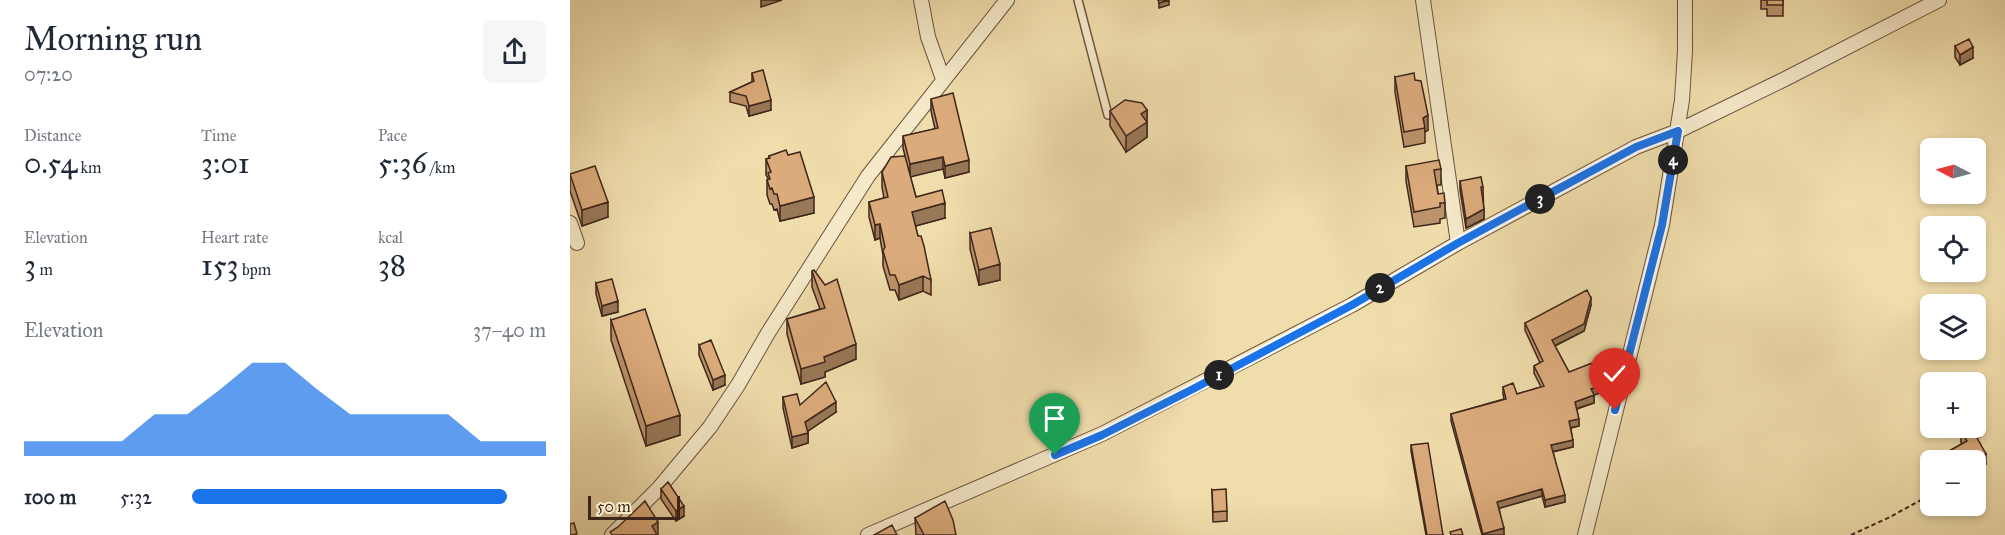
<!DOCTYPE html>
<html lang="en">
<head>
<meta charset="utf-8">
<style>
  body { margin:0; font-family:"IM FELL Great Primer",serif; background:#f6f6f7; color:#1f2937; height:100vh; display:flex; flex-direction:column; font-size:22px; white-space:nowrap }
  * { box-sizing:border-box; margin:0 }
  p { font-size:20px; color:#747a83 }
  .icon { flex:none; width:33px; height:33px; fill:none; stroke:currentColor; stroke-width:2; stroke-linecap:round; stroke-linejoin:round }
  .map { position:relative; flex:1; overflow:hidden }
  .drawer { display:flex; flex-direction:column; background:#fff; width:570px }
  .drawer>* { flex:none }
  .needle { width:39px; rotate:276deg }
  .fabs { position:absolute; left:1350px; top:138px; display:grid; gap:12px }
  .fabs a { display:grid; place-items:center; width:66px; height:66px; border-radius:9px; background:#fff; box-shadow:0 3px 9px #0003; font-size:30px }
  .scale { position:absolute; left:18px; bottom:15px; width:92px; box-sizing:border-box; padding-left:6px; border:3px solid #3f261c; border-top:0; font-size:16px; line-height:21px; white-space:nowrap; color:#3f261c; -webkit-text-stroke:4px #f5e9c9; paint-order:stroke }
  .pin { position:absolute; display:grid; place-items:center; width:51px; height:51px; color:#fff; margin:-62px -26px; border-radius:50% 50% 50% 0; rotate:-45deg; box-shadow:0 0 6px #0007 }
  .pin .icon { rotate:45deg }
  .km { position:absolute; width:30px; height:30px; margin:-15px; border-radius:50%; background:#222; color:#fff; font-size:16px; line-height:30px; text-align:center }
  .round { display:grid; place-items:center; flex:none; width:63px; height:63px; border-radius:9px; background:#f6f6f7 }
  .summary { display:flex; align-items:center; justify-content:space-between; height:102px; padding:0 24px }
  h1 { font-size:33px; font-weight:600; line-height:45px }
  .figures { display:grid; grid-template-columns:repeat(3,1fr); gap:9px; height:102px; padding:6px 24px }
  .figures div { display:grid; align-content:center }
  .figures b { font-size:30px; font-weight:600 }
  .figures small { font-size:16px; font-weight:400 }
  .figures p { font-size:16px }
  .chart { height:168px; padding:12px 24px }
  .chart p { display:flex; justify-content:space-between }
  .chart svg { width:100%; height:108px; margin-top:6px; fill:#1a73e8; opacity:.7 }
  ul { padding:0 24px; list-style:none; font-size:20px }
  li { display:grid; grid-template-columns:96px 72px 1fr; align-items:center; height:45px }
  li i { height:15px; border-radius:8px; background:#1a73e8 }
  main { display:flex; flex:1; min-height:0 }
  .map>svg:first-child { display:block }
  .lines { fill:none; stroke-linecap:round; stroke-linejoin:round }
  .service-casing { stroke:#6b5440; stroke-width:10 }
  .minor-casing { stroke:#6b5440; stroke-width:16 }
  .path { stroke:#3f261c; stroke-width:2; stroke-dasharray:4.5 3; stroke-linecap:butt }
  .service { stroke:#f5e9c9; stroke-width:7 }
  .minor { stroke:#f5e9c9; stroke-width:14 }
  .wall { fill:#bc936b; stroke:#3f261c; stroke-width:1.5 }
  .shaded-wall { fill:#997857; stroke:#3f261c; stroke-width:1.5 }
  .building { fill:#dbab7c; stroke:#3f261c; stroke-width:1.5 }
  .route-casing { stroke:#fff; stroke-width:12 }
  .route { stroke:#1a73e8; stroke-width:8 }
</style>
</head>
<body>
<main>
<section class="drawer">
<div class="summary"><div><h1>Morning run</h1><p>07:20</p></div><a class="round"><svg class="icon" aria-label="share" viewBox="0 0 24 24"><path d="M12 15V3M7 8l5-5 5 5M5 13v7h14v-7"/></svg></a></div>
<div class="figures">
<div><p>Distance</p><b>0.54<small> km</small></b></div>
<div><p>Time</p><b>3:01</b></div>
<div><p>Pace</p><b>5:36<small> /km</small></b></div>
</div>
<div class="figures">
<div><p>Elevation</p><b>3<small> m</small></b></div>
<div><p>Heart rate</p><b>153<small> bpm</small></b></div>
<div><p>kcal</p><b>38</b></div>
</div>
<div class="chart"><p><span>Elevation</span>37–40 m</p>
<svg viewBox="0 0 160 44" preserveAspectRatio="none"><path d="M0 44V38L10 38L20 38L30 38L40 27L50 27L60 17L70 6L80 6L90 17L100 27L110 27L120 27L130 27L140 38L150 38L160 38V44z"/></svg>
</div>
<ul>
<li><b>100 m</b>5:32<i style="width:89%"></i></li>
</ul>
</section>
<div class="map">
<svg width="1435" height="535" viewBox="0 0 1435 535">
  <rect width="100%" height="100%" fill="#f0ddac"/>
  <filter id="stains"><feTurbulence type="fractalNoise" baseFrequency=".00333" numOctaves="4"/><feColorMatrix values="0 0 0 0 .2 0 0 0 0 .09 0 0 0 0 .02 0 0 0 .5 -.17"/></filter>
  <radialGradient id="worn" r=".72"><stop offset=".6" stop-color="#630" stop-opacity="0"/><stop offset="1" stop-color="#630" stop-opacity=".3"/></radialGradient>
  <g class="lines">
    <g class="service-casing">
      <path id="service" d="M508,0L538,115"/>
    </g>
    <g class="minor-casing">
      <path id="minor" d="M351,0L358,37L373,79
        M853,0L888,243
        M0,223L7,243
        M42,535L89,488L140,427L168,385L198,333L298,176L437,0
        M298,535L532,434L782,305L888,243L1066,147L1108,131L1215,79L1369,0
        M1015,535L1092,225L1112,100L1115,51V0"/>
    </g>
    <path class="path" d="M1281,535L1320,517L1360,495"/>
    <use href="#service" class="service"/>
    <use href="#minor" class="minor"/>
  </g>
  <path class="wall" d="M1191,0H1213V16H1197V9H1191Z
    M1385,46L1403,58L1390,65L1385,57Z
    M182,73L201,110L179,116L176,106L160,102V92L182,82Z
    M825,77L858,130L855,132V143L834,147L825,92Z
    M361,99L399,172L375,178L373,169L340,176L346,197L375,218L345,226L361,280V295L353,291L329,300L325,290H320L313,266V255L310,238L305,240L299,217V202L314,198L312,187V172L335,156L333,148V136L365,129L361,111Z
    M577,110V137L556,152L540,126V111Z
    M218,155L244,213L210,221L207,209L204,210L202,204H200L197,195V180L198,178L196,175V159L199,158V156Z
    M836,166L871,169V185H867L868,194L875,203V218L870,219V223L844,227L836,181Z
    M0,174L38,217L12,226L0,191Z
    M890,181L913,187L914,219L896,228L890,190Z
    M400,233L430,280L409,285L400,249Z
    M242,271L286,359L255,372V377L231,384L217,334V319L250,309L242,287Z
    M26,283L48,312L32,316L26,294Z
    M1021,305L1014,331L985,346L999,372L1030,393L1024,395V403L1007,409L1009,426L1001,428L1003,447L983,452L995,502L975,507L972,496L929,508L934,535H912L881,421V414L934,399L933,394V387L947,394L971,387L964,373V366L970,363L955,330V323Z
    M41,320L110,435L76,446L41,340Z
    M129,345L155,385L143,390L129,355Z
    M213,397L230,405L266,412L238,431V443L222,448L213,408Z
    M1391,432L1410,443L1416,464L1406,471V460H1365V459L1392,444L1391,443Z
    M841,445L873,535H856L841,451Z
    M91,489L114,516L106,521L91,499Z
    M642,490L657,511V521L643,522Z
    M345,518L386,535H346Z"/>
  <path class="shaded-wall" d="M191,0H212L191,7Z
    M599,0V5L589,8V3Z
    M1403,47V58L1390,65V55Z
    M201,100V110L179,116V106Z
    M577,110V137L556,152V136L571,114Z
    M858,115V130L855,132L853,118Z
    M373,157V169L340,177V164Z
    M399,160V172L375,178V166Z
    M244,197V213L210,221V206Z
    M38,202V217L12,226V210Z
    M375,203V218L342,227V212Z
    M914,209V219L896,228V219Z
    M310,224V238L305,240V225Z
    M430,264V280L409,285V270Z
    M353,276V291L329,300V285Z
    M1021,298V305L1014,331L982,347V340Z
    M48,301V312L32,316V306Z
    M286,344V359L255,372V377L231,384V369L254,357Z
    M155,375V385L143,390V380Z
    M1030,386V393L1021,396V389Z
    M1024,395V403L1005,409V402Z
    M266,402V412L235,433V422Z
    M110,415V435L76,446V426Z
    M1009,419V426L999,428V421Z
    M238,433V443L222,448V437Z
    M1003,440V447L981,452V445Z
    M1416,454V464L1406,471V461Z
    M972,489V496L927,509V502Z
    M995,495V502L975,507V500Z
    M114,506V516L106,521V511Z
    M88,522V535H82V526Z
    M934,528V535H913V534Z"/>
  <path class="building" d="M588,0H599L589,3Z
    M1197,0H1213V5H1197Z
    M1399,39L1403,47L1390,55L1385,46Z
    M193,70L201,100L179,106L176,96L160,92L184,81L182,73Z
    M844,73L845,80L851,81L858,115L853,118L855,128L834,132L825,77Z
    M383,93L399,160L375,166L373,157L340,164L333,136L368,128L361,99Z
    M555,100L572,103L577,110L571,114L577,122L556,136L540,111Z
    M216,150L218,155L230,152L244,197L210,206L207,194H204L202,188L200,189L197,180L200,179L198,173L201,172L196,159L200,158L199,156Z
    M335,156L346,197L372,190L375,203L342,212L348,236H351L354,246L361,280L353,276L329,285L325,275H320L313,251L315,247L310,224L305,225L299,202L318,197L312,172L321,157Z
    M869,160L871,169L864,170L868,194L874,193L875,203H870V207L844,212L836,166Z
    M25,166L38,202L12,210L0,174Z
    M911,177L913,187H911L914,209L896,219L890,181Z
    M421,228L430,264L409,270L400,233Z
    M244,270L255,285L267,279L286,344L254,357L255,362L231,369L217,319L255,308L242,271Z
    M42,279L48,301L32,306L26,283Z
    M1017,290L1021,298L1014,324L982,340L999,372L1022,363L1030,386L1021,389L1024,395L1005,402L1009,419L999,421L1003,440L981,445L995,495L975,500L972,489L927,502L934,528L913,534L881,414L936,399L933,387L943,383L947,394L974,386L964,366L973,361L955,323Z
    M75,309L110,415L76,426L41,320Z
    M141,340L155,375L143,380L129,345Z
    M256,382L266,402L235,422L238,433L222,437L213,397L227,394L230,405Z
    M1398,428H1404L1410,437L1407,438L1416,454L1406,461L1366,460L1365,459L1397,441L1391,432Z
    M858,443L873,535H857L841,445Z
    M98,482L114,506L106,511L91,489Z
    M656,489L657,511L643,512L642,490Z
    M75,501L88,522L82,526L87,535H42L40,532L48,527Z
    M375,501L383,520L386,535H354L345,518Z
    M4,523L7,534L0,535V524Z
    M322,525L327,535H304Z
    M891,529L893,535H881L880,532Z"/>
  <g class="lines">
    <g class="route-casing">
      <path id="route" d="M485,455L532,435L621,390L782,305L888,243L1066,147L1108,131L1092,225L1045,410"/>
    </g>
    <use href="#route" class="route"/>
  </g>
  <rect width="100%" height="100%" filter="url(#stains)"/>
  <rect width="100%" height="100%" fill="url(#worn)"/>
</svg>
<div class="fabs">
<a><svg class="needle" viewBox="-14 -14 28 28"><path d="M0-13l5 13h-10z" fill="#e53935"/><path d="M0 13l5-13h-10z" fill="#747a83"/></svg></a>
<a><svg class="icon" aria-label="locate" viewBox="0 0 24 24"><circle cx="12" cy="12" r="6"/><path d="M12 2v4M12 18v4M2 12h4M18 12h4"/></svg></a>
<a><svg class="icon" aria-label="layers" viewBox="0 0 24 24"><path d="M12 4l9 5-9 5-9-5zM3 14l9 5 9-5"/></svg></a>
<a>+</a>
<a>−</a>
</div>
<div class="scale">50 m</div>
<div class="pin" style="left:485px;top:455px;background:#1e9e55"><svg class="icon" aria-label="arrive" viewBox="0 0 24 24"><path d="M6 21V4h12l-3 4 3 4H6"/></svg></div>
<div class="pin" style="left:1045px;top:410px;background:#d93025"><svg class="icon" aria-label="check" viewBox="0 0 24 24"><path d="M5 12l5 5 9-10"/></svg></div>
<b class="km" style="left:649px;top:375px">1</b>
<b class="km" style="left:810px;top:288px">2</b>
<b class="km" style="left:970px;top:199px">3</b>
<b class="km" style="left:1103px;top:160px">4</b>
</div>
</main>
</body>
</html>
